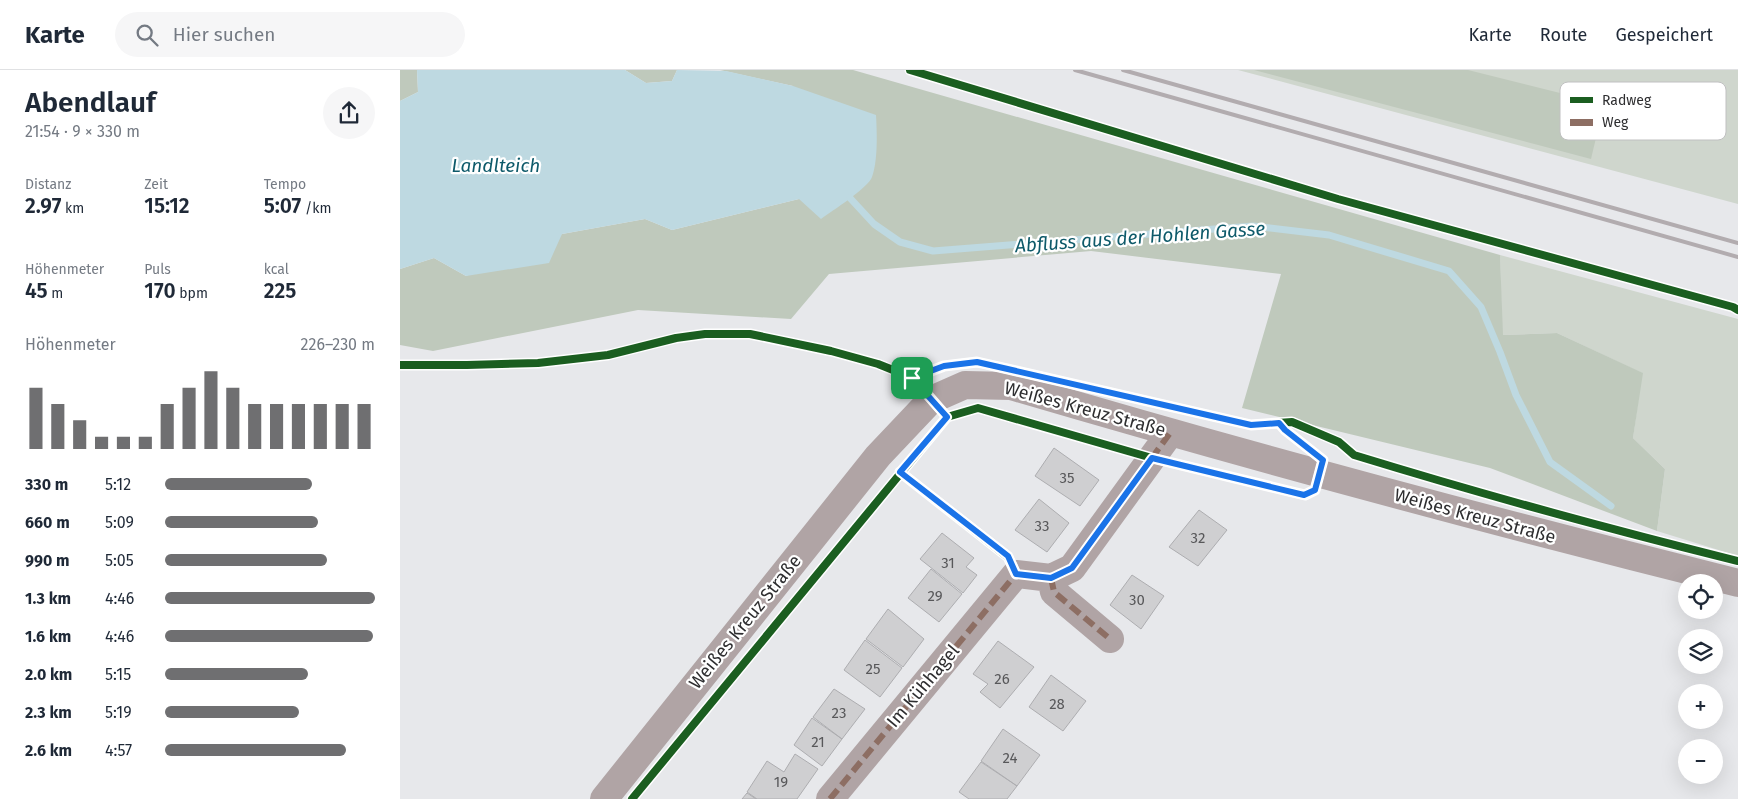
<!DOCTYPE html>
<html lang="de">
<head>
<meta charset="utf-8">
<style>
  body { margin:0; font-family:"Fira Sans",sans-serif; background:#f6f6f7; color:#1f2937; height:100vh; display:flex; flex-direction:column; font-size:19px; white-space:nowrap }
  * { box-sizing:border-box; margin:0 }
  p { font-size:16px; color:#747a83 }
  .icon { flex:none; width:28px; height:28px; fill:none; stroke:currentColor; stroke-width:2; stroke-linecap:round; stroke-linejoin:round }
  .map { position:relative; flex:1; overflow:hidden }
  .side { display:flex; flex-direction:column; background:#fff; width:400px }
  .side>* { flex:none }
  .buttons { position:absolute; left:1278px; top:504px; display:grid; gap:10px }
  .buttons a { display:grid; place-items:center; width:45px; height:45px; border-radius:50%; background:#fff; box-shadow:0 5px 20px #0002; font-size:25px }
  .pin { position:absolute; display:grid; place-items:center; width:42px; height:42px; color:#fff; margin:-21px; border-radius:10px; box-shadow:0 2px 8px #0006 }
  .round { display:grid; place-items:center; flex:none; width:52px; height:52px; border-radius:26px; background:#f6f6f7 }
  .overview { display:flex; align-items:center; justify-content:space-between; height:85px; padding:0 25px }
  h1 { font-size:28px; font-weight:600; line-height:38px }
  .metrics { display:grid; grid-template-columns:repeat(3,1fr); gap:8px; height:85px; padding:5px 25px }
  .metrics div { display:grid; align-content:center }
  .metrics b { font-size:21px; font-weight:600 }
  .metrics small { font-size:14px; font-weight:400 }
  .metrics p { font-size:14px }
  .chart { height:140px; padding:10px 25px }
  .chart p { display:flex; justify-content:space-between }
  .chart svg { width:100%; height:90px; margin-top:5px; stroke:#6f6f71; stroke-width:6 }
  ul { padding:0 25px; list-style:none; font-size:16px }
  li { display:grid; grid-template-columns:80px 60px 1fr; align-items:center; height:38px }
  li i { height:12px; border-radius:6px; background:#6f6f71 }
  header { display:flex; align-items:center; gap:30px; box-sizing:border-box; height:70px; padding:0 25px; background:#fff; border-bottom:1px solid #e0e1e3 }
  header strong { font-size:24px }
  nav { display:flex; gap:28px; margin-inline-start:auto; font-size:18px }
  .search { width:350px; height:45px; background:#f6f6f7; display:flex; align-items:center; gap:12px; box-sizing:border-box; padding:0 18px; border-radius:28px; color:#747a83; font-size:19px }
  main { display:flex; flex:1; min-height:0 }
  .map>svg:first-child { display:block }
  .green { fill:#cfd6cd }
  .forest { fill:#bfc9bc }
  .water { fill:#bed9e1 }
  .lines { fill:none; stroke-linecap:round; stroke-linejoin:round }
  .stream { stroke:#bed9e1; stroke-width:7 }
  .building { fill:#cfcfd1; stroke:#adadb0 }
  .minor { stroke:#b0a4a5; stroke-width:28 }
  .rail { stroke:#b2acaf; stroke-width:4 }
  .quiet { stroke:#8d6e63; stroke-width:6; stroke-dasharray:12 6; stroke-linecap:butt }
  .cycleway-casing { stroke:#fff; stroke-width:11 }
  .cycleway { stroke:#1b5e20; stroke-width:8 }
  .route-casing { stroke:#fff; stroke-width:10 }
  .route { stroke:#1a73e8; stroke-width:6 }
  .labels { text-anchor:middle; dominant-baseline:central; stroke-width:4.5; stroke-linejoin:round; paint-order:stroke }
  .number-label { font-size:15px; fill:#58585a }
  .street-label { font-size:18px; fill:#2e2e30; stroke:#fff }
  .water-label { font-size:19px; font-style:italic; fill:#0e5a6a; stroke:#fff }
  .key { fill:#fff; stroke:#c0c0c1; stroke-width:1 }
  .key-label { font-size:14px; fill:#2e2e30 }
</style>
</head>
<body>
<header>
<strong>Karte</strong>
<div class="search"><svg class="icon" aria-label="search" viewBox="0 0 24 24"><circle cx="10" cy="10" r="6"/><path d="M15 15l6 6"/></svg>Hier suchen</div>
<nav><a>Karte</a><a>Route</a><a>Gespeichert</a></nav>
</header>
<main>
<section class="side">
<div class="overview"><div><h1>Abendlauf</h1><p>21:54 · 9 × 330 m</p></div><a class="round"><svg class="icon" aria-label="share" viewBox="0 0 24 24"><path d="M12 15V3M7 8l5-5 5 5M5 13v7h14v-7"/></svg></a></div>
<div class="metrics">
<div><p>Distanz</p><b>2.97<small> km</small></b></div>
<div><p>Zeit</p><b>15:12</b></div>
<div><p>Tempo</p><b>5:07<small> /km</small></b></div>
</div>
<div class="metrics">
<div><p>Höhenmeter</p><b>45<small> m</small></b></div>
<div><p>Puls</p><b>170<small> bpm</small></b></div>
<div><p>kcal</p><b>225</b></div>
</div>
<div class="chart"><p><span>Höhenmeter</span>226–230 m</p>
<svg viewBox="0 0 160 44" preserveAspectRatio="none"><path d="M5 44V14M15 44V22M25 44V30M35 44V38M45 44V38M55 44V38M65 44V22M75 44V14M85 44V6M95 44V14M105 44V22M115 44V22M125 44V22M135 44V22M145 44V22M155 44V22"/></svg>
</div>
<ul>
<li><b>330 m</b>5:12<i style="width:70%"></i></li>
<li><b>660 m</b>5:09<i style="width:73%"></i></li>
<li><b>990 m</b>5:05<i style="width:77%"></i></li>
<li><b>1.3 km</b>4:46<i style="width:100%"></i></li>
<li><b>1.6 km</b>4:46<i style="width:99%"></i></li>
<li><b>2.0 km</b>5:15<i style="width:68%"></i></li>
<li><b>2.3 km</b>5:19<i style="width:64%"></i></li>
<li><b>2.6 km</b>4:57<i style="width:86%"></i></li>
</ul>
</section>
<div class="map">
<svg width="1338" height="729" viewBox="0 0 1338 729">
  <rect width="100%" height="100%" fill="#e7e8eb"/>
  <path class="green" d="M838,0H1338V134Z
    M1100,185L1338,249V486L1257,461L1265,399L1233,368L1242,303L1157,263L1102,265Z"/>
  <path class="forest" d="M0,0H17L18,22L0,31Z
    M225,0H277L272,11L246,13Z
    M320,0H453L1100,185L1103,265L1157,263L1243,303L1233,368L1265,399L1257,461L1090,398L842,338L881,204L691,181L429,204L391,249L238,240L33,281L0,275V199L34,188L66,206L162,164L245,149L272,160L399,129L393,16Z
    M854,0H1068L1204,34L1191,89Z"/>
  <path class="water" d="M17,0H225L246,13L272,11L277,0L326,1L393,16L476,45C477,62 478,91 472,107C468,118 432,141 421,149L399,129L272,160L245,149L162,164L149,193L66,206L34,188L0,199V31L18,22Z"/>
  <g class="lines">
    <path class="stream" d="M450,128L474,154L500,172L533,181L853,156L929,165L1049,201L1081,237L1100,282L1116,325L1150,392L1211,436"/>
  </g>
  <path class="building" d="M654,378L699,410L680,436L635,406Z
    M639,429L669,453L647,482L615,460Z
    M799,440L827,460L798,496L769,477Z
    M542,463L574,488L566,497L577,505L563,523L520,489Z
    M531,499L562,524L539,552L508,528Z
    M732,505L764,526L741,559L710,535Z
    M488,539L524,569L503,597L466,569Z
    M465,570L502,598L480,627L444,600Z
    M598,571L634,597L600,638L580,622L588,614L573,604Z
    M651,605L686,631L663,661L629,637Z
    M434,619L465,639L442,669L413,647Z
    M412,648L442,669L422,696L394,675Z
    M603,659L640,685L617,716L581,691Z
    M395,684L418,699L397,729H357L347,722L367,691L384,702Z
    M581,692L617,716L607,729H569L559,722Z
    M347,723L356,729H342Z"/>
  <g class="lines">
    <path class="minor" d="M651,508L654,522L710,569
      M204,729L478,386L531,330L565,315L611,316C852,387 1094,452 1338,513
      M430,729L616,504L651,508L672,498L770,363"/>
    <path class="rail" d="M675,0L1338,187
      M723,0L1338,173"/>
    <path class="quiet" d="M651,508L654,522L710,569
      M430,729L616,504L651,508L672,498L770,363"/>
    <g class="cycleway-casing">
      <path id="cycleway" d="M510,0L938,129L1333,237L1338,240
        M0,295H67L138,293L208,285L276,268L305,264H350L431,281L478,294L513,308
        M547,347L513,308L544,296L577,292L851,355L892,352L939,372L954,385C1081,424 1209,459 1338,491
        M500,402L608,487L616,504
        M232,729L547,347L578,338L752,388L905,425L915,420L923,390L885,360L879,353"/>
    </g>
    <use href="#cycleway" class="cycleway"/>
  </g>
  <g class="lines">
    <g class="route-casing">
      <path id="route" d="M577,292L851,355L879,353L885,360L923,390L915,420L904,425L752,388L672,498L651,508L616,504L608,486L500,402L547,347L512,308L544,296Z"/>
    </g>
    <use href="#route" class="route"/>
  </g>
  <g class="labels">
    <g class="number-label">
      <text x="667" y="408">35</text>
      <text x="642" y="456">33</text>
      <text x="798" y="468">32</text>
      <text x="548" y="493">31</text>
      <text x="535" y="526">29</text>
      <text x="737" y="530">30</text>
      <text x="473" y="599">25</text>
      <text x="602" y="609">26</text>
      <text x="657" y="634">28</text>
      <text x="439" y="643">23</text>
      <text x="418" y="672">21</text>
      <text x="610" y="688">24</text>
      <text x="381" y="712">19</text>
    </g>
    <g class="street-label">
      <text transform="translate(685 339) rotate(15)">Weißes Kreuz Straße</text>
      <text transform="translate(1075 446) rotate(15)">Weißes Kreuz Straße</text>
      <text transform="translate(345 552) rotate(-51)">Weißes Kreuz Straße</text>
      <text transform="translate(523 616) rotate(-50)">Im Kühhagel</text>
    </g>
    <g class="water-label">
      <text x="96" y="95">Landlteich</text>
      <text transform="translate(740 167) rotate(-4)">Abfluss aus der Hohlen Gasse</text>
    </g>
  </g>
  <rect x="1160" y="12" width="166" height="58" rx="8" class="key"/>
  <rect x="1170" y="27" width="23" height="6" fill="#1b5e20"/>
  <rect x="1170" y="49" width="23" height="7" fill="#8d6e63"/>
  <g class="key-label">
    <text x="1202" y="35">Radweg</text>
    <text x="1202" y="57">Weg</text>
  </g>
</svg>
<div class="buttons">
<a><svg class="icon" aria-label="locate" viewBox="0 0 24 24"><circle cx="12" cy="12" r="6"/><path d="M12 2v4M12 18v4M2 12h4M18 12h4"/></svg></a>
<a><svg class="icon" aria-label="layers" viewBox="0 0 24 24"><path d="M12 4l9 5-9 5-9-5zM3 14l9 5 9-5"/></svg></a>
<a>+</a>
<a>−</a>
</div>
<div class="pin" style="left:512px;top:308px;background:#1e9e55"><svg class="icon" aria-label="arrive" viewBox="0 0 24 24"><path d="M6 21V4h12l-3 4 3 4H6"/></svg></div>
</div>
</main>
</body>
</html>
